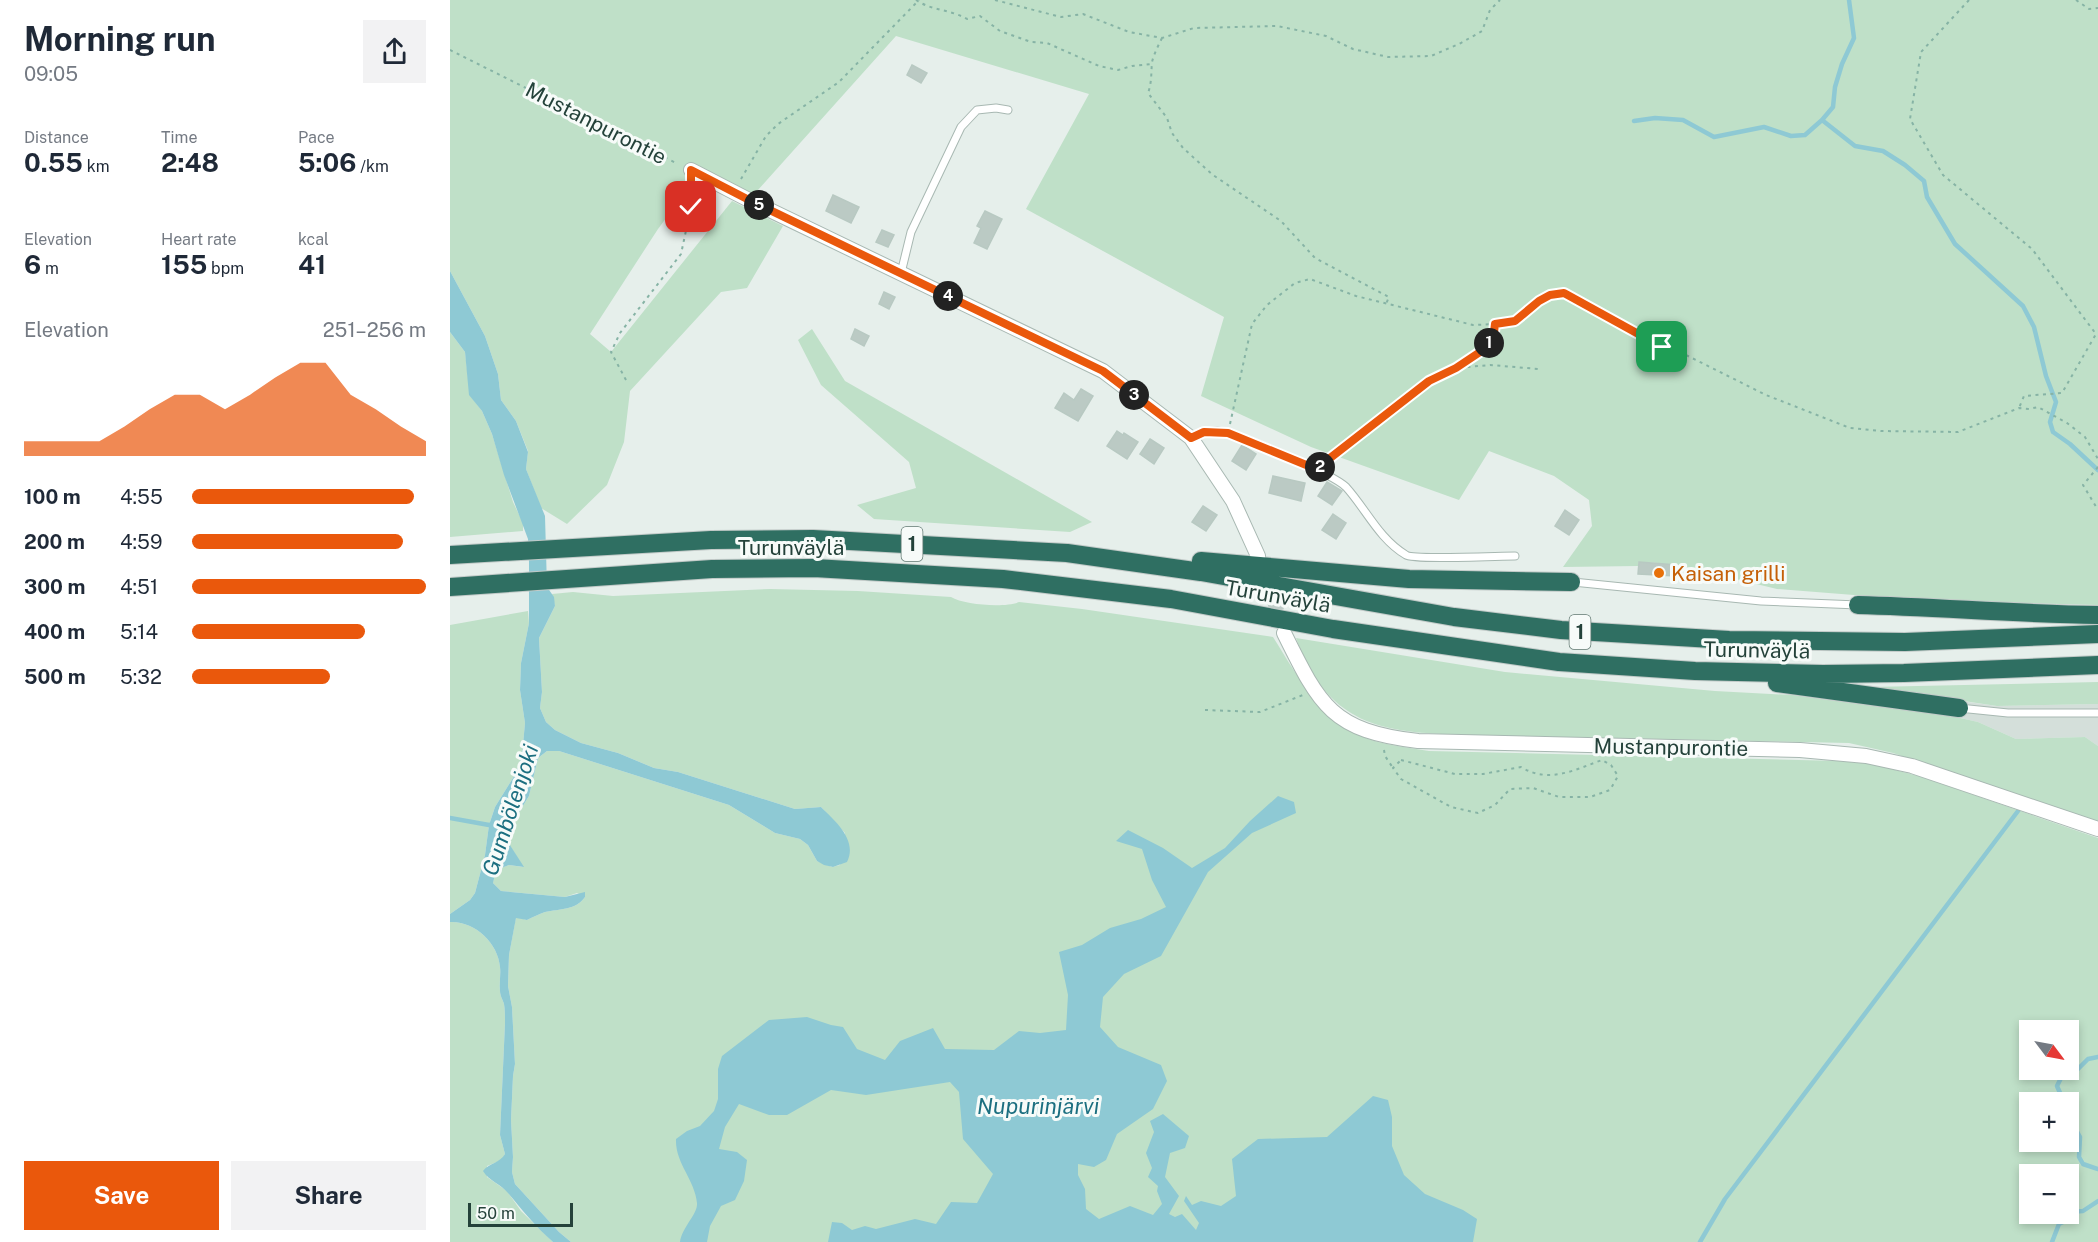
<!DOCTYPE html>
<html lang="en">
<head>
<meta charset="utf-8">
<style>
  body { margin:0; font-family:"Public Sans",sans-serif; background:#f2f2f3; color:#1f2937; height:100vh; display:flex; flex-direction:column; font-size:22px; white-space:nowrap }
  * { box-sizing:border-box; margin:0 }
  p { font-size:20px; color:#747a83 }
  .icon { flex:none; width:33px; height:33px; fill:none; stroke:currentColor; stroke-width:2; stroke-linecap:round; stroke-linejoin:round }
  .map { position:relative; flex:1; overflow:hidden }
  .drawer { display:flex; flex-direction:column; background:#fff; width:450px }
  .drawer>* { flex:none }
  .needle { width:39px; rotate:122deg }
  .fabs { position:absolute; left:1569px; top:1020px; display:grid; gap:12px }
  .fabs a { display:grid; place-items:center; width:60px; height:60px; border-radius:0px; background:#fff; box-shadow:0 3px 9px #0003; font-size:30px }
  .scale { position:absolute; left:18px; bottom:15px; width:105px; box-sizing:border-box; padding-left:6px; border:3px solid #24423a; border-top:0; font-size:16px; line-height:21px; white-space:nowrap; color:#24423a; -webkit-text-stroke:4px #f7fbf9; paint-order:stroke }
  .pin { position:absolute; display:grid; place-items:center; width:51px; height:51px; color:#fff; margin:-26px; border-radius:12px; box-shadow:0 3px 9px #0006 }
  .km { position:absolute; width:30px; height:30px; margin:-15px; border-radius:50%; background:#222; color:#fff; font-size:16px; line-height:30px; text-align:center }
  .round { display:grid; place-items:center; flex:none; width:63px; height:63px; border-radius:0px; background:#f2f2f3 }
  .summary { display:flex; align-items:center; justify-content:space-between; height:102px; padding:0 24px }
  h1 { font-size:33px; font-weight:700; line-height:45px }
  .metrics { display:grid; grid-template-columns:repeat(3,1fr); gap:9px; height:102px; padding:6px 24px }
  .metrics div { display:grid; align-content:center }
  .metrics b { font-size:26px; font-weight:700 }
  .metrics small { font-size:16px; font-weight:400 }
  .metrics p { font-size:16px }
  .chart { height:168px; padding:12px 24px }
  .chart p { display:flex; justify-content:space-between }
  .chart svg { width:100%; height:108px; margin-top:6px; fill:#ea580c; opacity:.7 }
  .action { display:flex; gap:12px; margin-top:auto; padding:12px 24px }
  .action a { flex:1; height:69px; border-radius:0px; background:#ea580c; color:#fff; font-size:24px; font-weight:700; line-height:69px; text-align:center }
  .action a+a { background:#f2f2f3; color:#1f2937 }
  ul { padding:0 24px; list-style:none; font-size:20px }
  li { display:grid; grid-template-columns:96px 72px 1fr; align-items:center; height:45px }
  li i { height:15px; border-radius:8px; background:#ea580c }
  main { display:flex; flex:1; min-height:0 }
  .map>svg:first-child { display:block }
  .built { fill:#d4dfda }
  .green { fill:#bfe0c8; fill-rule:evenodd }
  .water { fill:#8ec9d4 }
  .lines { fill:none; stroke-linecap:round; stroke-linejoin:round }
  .stream { stroke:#8ec9d4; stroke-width:4.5 }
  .building { fill:#bbcac4; stroke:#b8c9c2; stroke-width:1.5 }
  .minor-tunnel { stroke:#bfccc8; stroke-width:14; stroke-dasharray:14 7; stroke-linecap:butt }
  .service-casing { stroke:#a8b8b2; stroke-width:9 }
  .minor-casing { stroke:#a8b8b2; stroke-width:16 }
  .motorway-casing { stroke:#c2cac8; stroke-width:20 }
  .path { stroke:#86b3a5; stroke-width:2; stroke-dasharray:3 4.5; stroke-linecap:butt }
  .service { stroke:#fff; stroke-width:7 }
  .minor { stroke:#fff; stroke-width:14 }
  .motorway { stroke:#2f6f62; stroke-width:18 }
  .route-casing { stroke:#fff; stroke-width:12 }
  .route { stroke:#ea580c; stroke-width:8 }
  .food-dot { fill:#e8710a; stroke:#f7fbf9; stroke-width:2 }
  .labels { text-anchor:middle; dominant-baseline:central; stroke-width:6; stroke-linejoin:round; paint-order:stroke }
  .shield { fill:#f7fbf9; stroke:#637a73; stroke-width:1.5 }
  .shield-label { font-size:20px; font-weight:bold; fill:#24423a }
  .street-label { font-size:21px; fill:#24423a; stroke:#f7fbf9 }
  .food-label { font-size:21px; fill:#c56008; stroke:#f7fbf9; text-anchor:start }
  .water-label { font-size:22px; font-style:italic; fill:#1c6f80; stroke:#f7fbf9 }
</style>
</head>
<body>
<main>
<section class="drawer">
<div class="summary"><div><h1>Morning run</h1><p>09:05</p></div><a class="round"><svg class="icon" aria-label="share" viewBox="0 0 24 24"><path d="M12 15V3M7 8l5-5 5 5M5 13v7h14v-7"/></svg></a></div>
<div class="metrics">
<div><p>Distance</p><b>0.55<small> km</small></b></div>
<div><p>Time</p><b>2:48</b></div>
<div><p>Pace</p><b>5:06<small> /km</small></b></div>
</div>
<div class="metrics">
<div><p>Elevation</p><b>6<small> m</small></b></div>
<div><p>Heart rate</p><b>155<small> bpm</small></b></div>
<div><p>kcal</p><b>41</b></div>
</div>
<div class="chart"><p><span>Elevation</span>251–256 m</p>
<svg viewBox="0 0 160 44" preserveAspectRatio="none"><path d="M0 44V38L10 38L20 38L30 38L40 32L50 25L60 19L70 19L80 25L90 19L100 12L110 6L120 6L130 19L140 25L150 32L160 38V44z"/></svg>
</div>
<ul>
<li><b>100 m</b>4:55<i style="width:95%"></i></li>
<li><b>200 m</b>4:59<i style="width:90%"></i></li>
<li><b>300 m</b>4:51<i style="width:100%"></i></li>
<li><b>400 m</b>5:14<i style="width:74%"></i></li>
<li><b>500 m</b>5:32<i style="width:59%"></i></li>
</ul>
<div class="action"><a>Save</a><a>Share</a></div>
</section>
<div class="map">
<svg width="1648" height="1242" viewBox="0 0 1648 1242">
  <rect width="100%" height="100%" fill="#e6efeb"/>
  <path class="built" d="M1511,701L1547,706L1648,704V746L1635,737L1566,739L1528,722L1506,717Z"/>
  <path class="green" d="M0,0H1648V605L1467,600L1327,589L1227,565H1210L1209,563L1189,562L1188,566L1113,567L1142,526L1139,500L1104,476L1039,451L1009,500L861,447L751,396L774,317L576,209L639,94L446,36L299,200L241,170L240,186L208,229L140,334L161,352L282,201L333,226L297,288L271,292L180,391L174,442L157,485L117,524L91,508L76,469L78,451L66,421L51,400L48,374L35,336L0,271Z
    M362,329L395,381L642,522L620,532L424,519L407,505L466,488L459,462L371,385L348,340Z
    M0,332L15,352L20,395L32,411L42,434L63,502L73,523V531L0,537Z
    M320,589L408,591L501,597C514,605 555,608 569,602L632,609L823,637C850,680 875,728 928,742C944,746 962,748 979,751L1390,761L1422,764L1472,777L1648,838V1242H121L109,1232L65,1184L62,1172L63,1157L61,1120L63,1076L65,1064L62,1007L58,986L59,955L66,917L77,920C83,917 89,914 95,912C110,909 126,910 135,897L127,893L115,897L51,891L43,883L45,870L59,865L73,867L56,839L63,822L79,796L88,758L97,751H109L279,805L325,833L350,839L358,845L367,861L382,867L390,865L395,833L371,807L345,809L228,772L204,768L168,753L131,743L105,730L96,722L90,708L92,692L89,638L105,606L102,594L123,592L163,596ZM1580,1030H1618V1070H1580ZM1580,1102H1618V1142H1580ZM1580,1174H1618V1214H1580Z
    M78,611L79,623L71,663L70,690L75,723L72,755L66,773L45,807L39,825L35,855L25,893L20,900L0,914V625Z
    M846,638L1055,672L1265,691L1342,695L1506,717L1528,722L1566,739L1635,737L1648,746V822L1443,753L1399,743L1012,735C948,732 895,731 859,668C853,659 850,648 846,638Z
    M1648,682V704L1547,706L1421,687Z
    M0,922C25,921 48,943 50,967C51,975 49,983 50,991C50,996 53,1000 54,1004C55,1010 55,1017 55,1023L50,1135L55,1154L52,1160L37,1166V1177L57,1191L71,1211L103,1242H0Z"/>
  <path class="water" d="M0,271L35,336L48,374L51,400L66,421L78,452L76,469L95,516L97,587L104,597L105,606L89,638L92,692L90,708L96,722L105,730L131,743L168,753L204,768L228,772L345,809L371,807C385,821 408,840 397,862L383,867L374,865L367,861L358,845L350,839L325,833L279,805L109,751H97L88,758L79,796L63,822L56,839L74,867L59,865L46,870L43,883L51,891L115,897L135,892V897C126,910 110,909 95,912C89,914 83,917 77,920L66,918L59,955L58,986L62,1007L65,1064L63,1076L61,1120L63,1157L62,1172L65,1184L109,1232L121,1242H103C85,1226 73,1211 58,1193C51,1184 39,1181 33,1171C39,1163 50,1163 55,1154L50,1135L55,1023C55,1017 55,1010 54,1004C53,1000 50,996 50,991C49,983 51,975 50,967C48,943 25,921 0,922V914L20,900L25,893L35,855L39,825L45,807L66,773L72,755L75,723L70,690L71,663L79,623V562L78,539L54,475L42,434L32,411L19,395L15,352L0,332Z
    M828,796L844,802L846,813L802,833L758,872L711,956L674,974L653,997L650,1027L668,1047L711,1065L717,1081L703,1109L667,1134L656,1160L644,1167L628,1164V1175L635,1189L636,1209L649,1219L680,1206L703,1215L712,1204L707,1191L708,1186L698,1177L702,1168L696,1153L704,1132L700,1121L713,1114L739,1136L735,1148L720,1153L715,1177L729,1196L719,1214L725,1217L732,1214L746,1230L749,1223L734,1201L736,1196L742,1205L751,1201L771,1206L786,1196L782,1159L808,1139L877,1137L923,1096L938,1100L942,1117V1146L954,1175L975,1194L1013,1210L1027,1219L1023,1242H378L382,1222L392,1223L402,1230L415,1226L426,1229L465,1219L486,1224L501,1202L527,1203L543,1174L513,1139L509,1092L500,1082L416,1095L381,1090L337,1115H319L289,1104L275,1127L269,1149L287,1152L297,1160L294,1181L285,1200L271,1206L260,1226L257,1242H230C232,1227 248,1214 247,1203C245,1180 225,1163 226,1139L237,1131L250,1126L264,1111L268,1099V1069L272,1056L319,1020L357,1017L381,1025L393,1027L407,1049L435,1060L450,1041L483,1028L495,1049L544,1050L569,1031L590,1033L616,1030L618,995L609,952L632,945L660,928L691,919L716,907L702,880L692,849L666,841L678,830L713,848L742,868L775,848L800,821Z"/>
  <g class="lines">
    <path class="stream" d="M1372,120L1405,146L1433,151L1455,165L1474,181L1477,197L1505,244L1573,306L1584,327L1596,376L1606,402L1600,422L1603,432L1620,444L1648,470
      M1184,121L1205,118L1233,120L1264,137L1314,127L1341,136L1355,135L1372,120L1383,107L1385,87L1392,64L1404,38L1399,0
      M0,818L39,825L45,824
      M1614,1102L1607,1086L1611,1078L1619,1070L1626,1071L1638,1059L1648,1057
      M1618,1108L1624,1114L1625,1128L1630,1137L1629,1157L1633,1164L1648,1169
      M1618,1212L1633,1211L1648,1201
      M1250,1242L1275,1199L1568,811
      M1602,1242L1609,1224L1617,1220L1616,1214"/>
  </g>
  <path class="building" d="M462,65L477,73L471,83L457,75Z
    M383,195L409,207L401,223L376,211Z
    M535,211L552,219L537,249L524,243L531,228L527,226Z
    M432,230L444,235L438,247L426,242Z
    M434,292L445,297L439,309L429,304Z
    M405,329L419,336L414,346L401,339Z
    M631,389L643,396L628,421L605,408L614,393L624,400Z
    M667,431L673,435L674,433L688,442L677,459L657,446Z
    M700,439L714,448L704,464L690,454Z
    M792,445L806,454L796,470L782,461Z
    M823,476L855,483L851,501L819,493Z
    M877,482L892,491L882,505L868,496Z
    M753,506L767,515L756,531L742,522Z
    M1115,510L1129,520L1119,535L1105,526Z
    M883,514L896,523L886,539L872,530Z
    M1189,562L1227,565L1226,576L1188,574Z"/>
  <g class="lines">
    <path class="minor-tunnel" d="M816,578L832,625"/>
    <g class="service-casing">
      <path id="service" d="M451,273L461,232L511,127L527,110L546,108L558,110
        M741,438C750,434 757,431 767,431C786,433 883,474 896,487C916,509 929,539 956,555C963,560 1049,556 1065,556
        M1123,582L1311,601L1408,605
        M1509,708L1558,713H1648"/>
    </g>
    <g class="minor-casing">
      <path id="minor" d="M241,170L299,200L653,371L741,438L783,501L808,556
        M834,633C870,706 882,731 968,741L1350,750L1416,756L1462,766L1648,829"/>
    </g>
    <g class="motorway-casing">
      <path id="motorway" d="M0,555L261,540L363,539L617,553L751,572L1004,617L1111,630L1279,640L1455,642L1648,634
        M751,561L959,579L1121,582
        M0,587L262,569L364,568L553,579L721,599L883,629L1109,662L1245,671L1373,674L1454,673L1648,665
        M1408,605C1488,607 1568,614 1648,615
        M1327,683L1509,708"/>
    </g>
    <path class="path" d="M466,0C482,11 500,9 517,19L530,16L550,31L581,42L597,43L649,66L668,70L682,66L701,64
      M545,0L611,17L633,14L679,32L712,38L744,28L827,26L876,36L903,49L938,57L981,56L1011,43L1032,31L1040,10L1050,0
      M1519,0L1471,52L1460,119L1493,175L1582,249L1646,334L1612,393L1574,396L1569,408
      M1626,0L1639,9L1648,8
      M712,38C708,46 704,54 702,62C701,73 702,82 698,93L717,118L722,133L733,148L763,175L831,221L865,258L939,297L936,304
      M0,50L228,164
      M291,179L316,136L328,124L389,82L469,0
      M1008,367L1030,352L1043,340L1045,324
      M176,380L161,352L170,333L231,254L241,207L240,185
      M780,424L802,324L817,305L845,283L860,279L906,296L1023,325L1045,324L1065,321L1089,301L1100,295L1114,293L1212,347L1234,354L1316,395L1400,428L1431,431L1508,432L1569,408L1579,409L1588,407L1617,423L1635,437L1648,459
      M876,462L979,381L1006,368L1040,365L1088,369
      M1648,467L1633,485L1648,510
      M755,710L810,712L853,695
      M934,750L935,756L943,768
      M951,760L1005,774H1033L1071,767C1099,784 1124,770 1152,760L1161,765L1168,776L1160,790L1140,797H1109L1083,788L1060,789L1045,805L1028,813L1001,807L951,779L943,768Z"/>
    <use href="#service" class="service"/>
    <use href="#minor" class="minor"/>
    <use href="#motorway" class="motorway"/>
  </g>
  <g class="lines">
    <g class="route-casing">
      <path id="route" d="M241,207V170L299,200L653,371L741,438L754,432L778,433L866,469L979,381L1006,368L1030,352L1043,340L1045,324L1065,321L1089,301L1100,295L1114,293L1212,347"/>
    </g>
    <use href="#route" class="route"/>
  </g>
  <circle class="food-dot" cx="1209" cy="573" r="6"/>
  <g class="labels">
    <g class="shield">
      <rect x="451.5" y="527" width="21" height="34" rx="4.5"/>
      <rect x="1119.5" y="615" width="21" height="34" rx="4.5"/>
    </g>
    <g class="shield-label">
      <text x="462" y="544">1</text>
      <text x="1130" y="632">1</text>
    </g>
    <g class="street-label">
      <text transform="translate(146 123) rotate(27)">Mustanpurontie</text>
      <text x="341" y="547">Turunväylä</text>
      <text transform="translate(828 596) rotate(10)">Turunväylä</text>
      <text transform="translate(1307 650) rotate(1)">Turunväylä</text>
      <text transform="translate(1221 747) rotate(1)">Mustanpurontie</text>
    </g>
    <g class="food-label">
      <text x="1221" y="573">Kaisan grilli</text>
    </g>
    <g class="water-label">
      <text transform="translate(60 810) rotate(-72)">Gumbölenjoki</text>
      <text x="588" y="1106">Nupurinjärvi</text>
    </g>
  </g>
</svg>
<div class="fabs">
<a><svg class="needle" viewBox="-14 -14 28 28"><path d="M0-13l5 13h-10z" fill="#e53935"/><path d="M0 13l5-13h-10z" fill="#747a83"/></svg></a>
<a>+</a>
<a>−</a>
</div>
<div class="scale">50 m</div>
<div class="pin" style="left:1212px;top:347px;background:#1e9e55"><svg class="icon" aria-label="arrive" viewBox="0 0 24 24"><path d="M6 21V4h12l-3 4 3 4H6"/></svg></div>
<div class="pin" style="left:241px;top:207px;background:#d93025"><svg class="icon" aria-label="check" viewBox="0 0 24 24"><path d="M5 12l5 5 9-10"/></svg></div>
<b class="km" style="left:1039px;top:343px">1</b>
<b class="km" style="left:870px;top:467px">2</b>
<b class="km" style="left:684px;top:395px">3</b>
<b class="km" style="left:498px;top:296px">4</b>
<b class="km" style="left:309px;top:205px">5</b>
</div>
</main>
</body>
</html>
